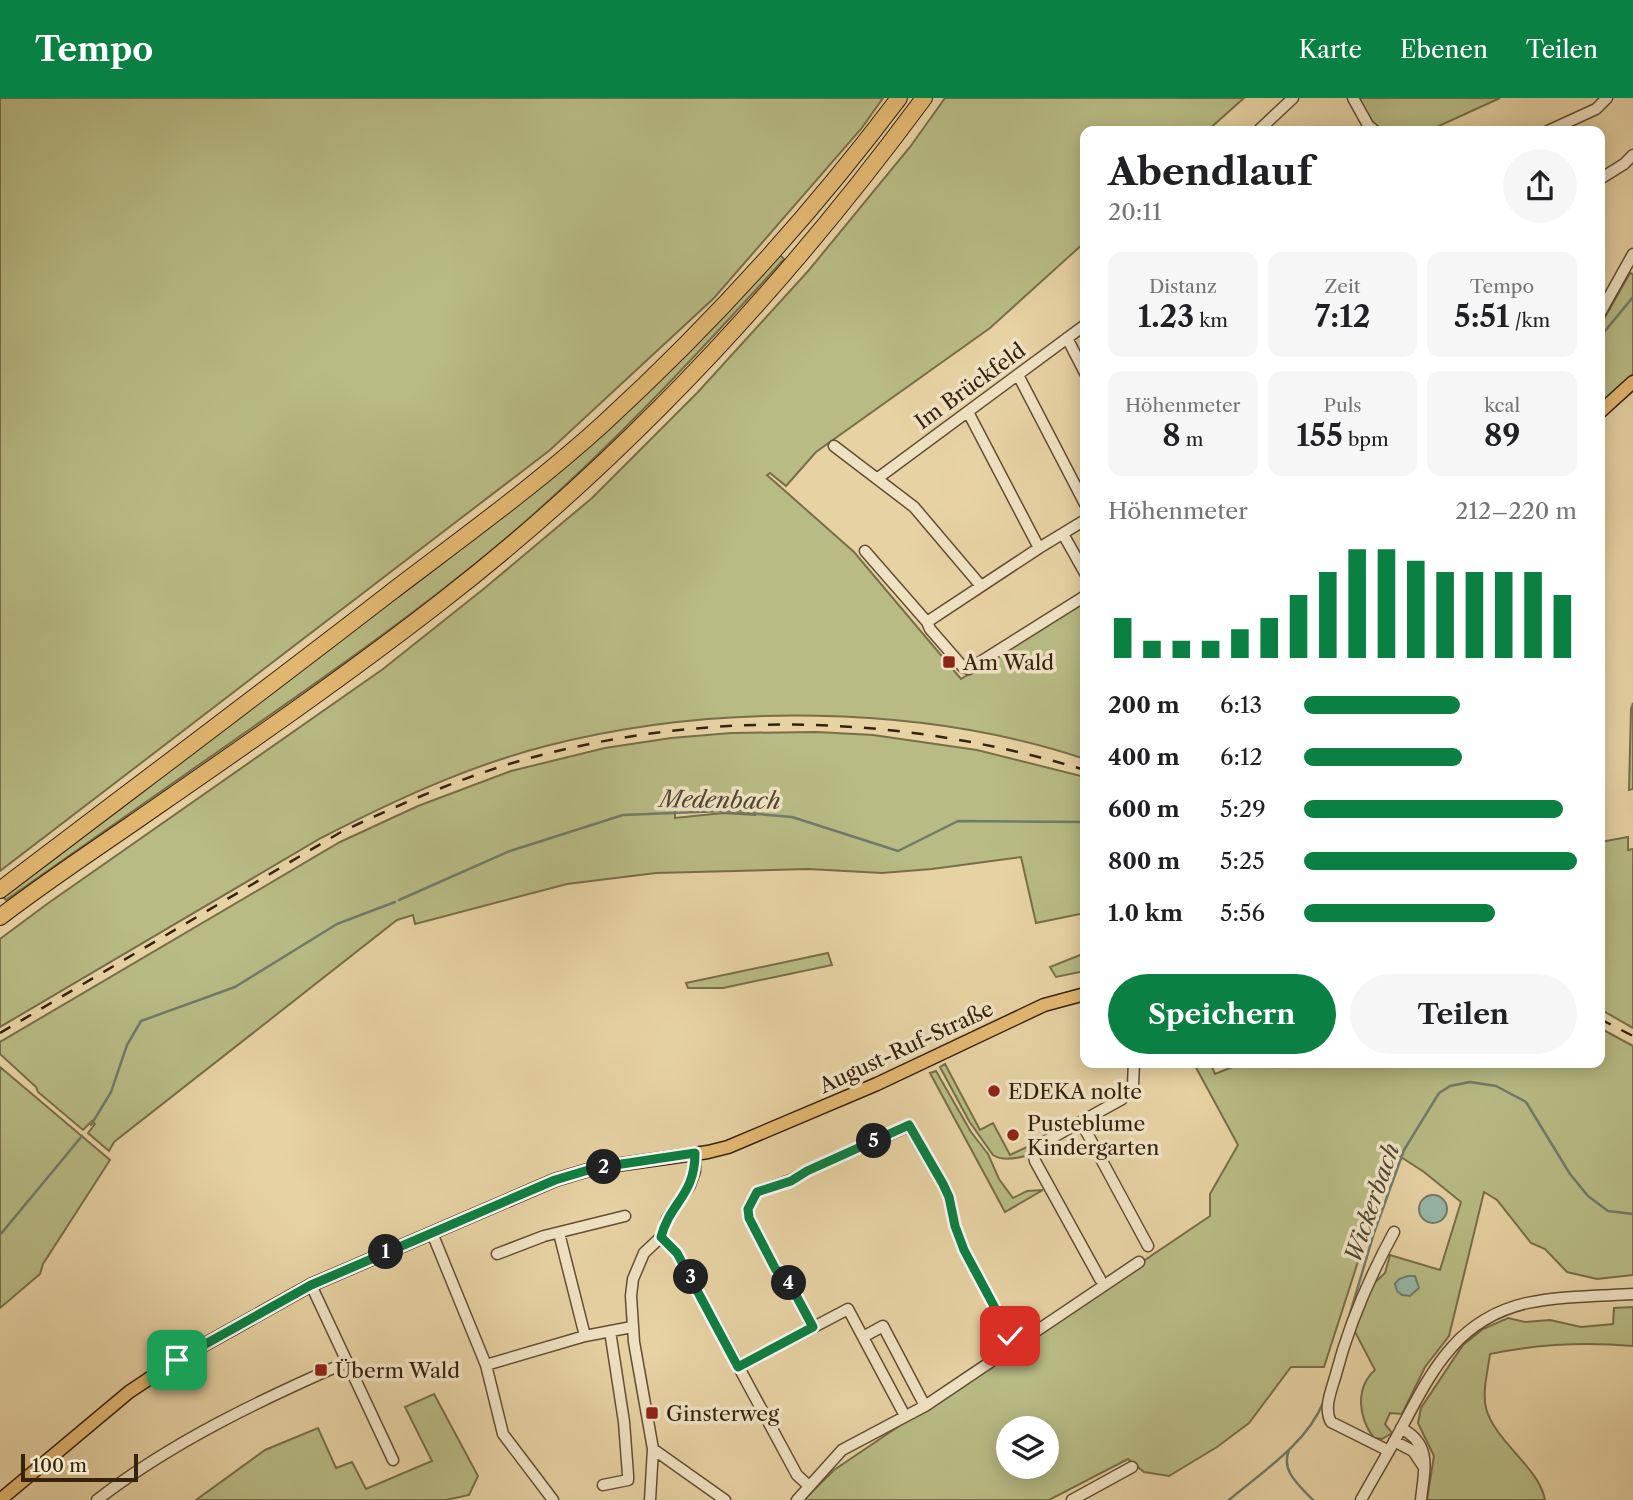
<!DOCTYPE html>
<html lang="de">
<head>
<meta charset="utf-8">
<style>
  body { margin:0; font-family:"Libre Caslon Text",serif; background:#f6f6f6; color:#202124; height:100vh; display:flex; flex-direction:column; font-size:26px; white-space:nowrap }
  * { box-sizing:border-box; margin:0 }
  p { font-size:23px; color:#757577 }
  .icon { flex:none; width:38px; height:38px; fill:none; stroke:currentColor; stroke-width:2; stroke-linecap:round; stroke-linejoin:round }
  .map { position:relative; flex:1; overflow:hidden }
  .side { position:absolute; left:1080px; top:28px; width:525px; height:942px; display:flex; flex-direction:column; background:#fff; border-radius:14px; box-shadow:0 4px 18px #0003 }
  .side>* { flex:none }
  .tools { position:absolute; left:996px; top:1318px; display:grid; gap:14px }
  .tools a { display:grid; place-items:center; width:63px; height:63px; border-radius:50%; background:#fff; box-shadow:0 4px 18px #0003; font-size:35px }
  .scale { position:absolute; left:21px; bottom:18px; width:117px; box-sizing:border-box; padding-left:7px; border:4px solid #37220e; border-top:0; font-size:19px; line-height:24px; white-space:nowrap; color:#37220e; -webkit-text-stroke:5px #efe2c3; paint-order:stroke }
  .pin { position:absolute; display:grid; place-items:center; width:60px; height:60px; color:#fff; margin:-30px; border-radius:14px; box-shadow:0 4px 10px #0006 }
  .km { position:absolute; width:35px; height:35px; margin:-18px; border-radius:50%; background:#222; color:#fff; font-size:19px; line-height:35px; text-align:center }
  .round { display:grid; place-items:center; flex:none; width:74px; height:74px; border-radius:37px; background:#f6f6f6 }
  .headline { display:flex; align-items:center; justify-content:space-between; height:119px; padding:0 28px }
  h1 { font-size:38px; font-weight:700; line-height:52px }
  .stats { display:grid; grid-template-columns:repeat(3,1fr); gap:10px; height:119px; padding:7px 28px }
  .stats div { display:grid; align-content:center; border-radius:14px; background:#f6f6f6; text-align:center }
  .stats b { font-size:30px; font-weight:700 }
  .stats small { font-size:19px; font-weight:400 }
  .stats p { font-size:19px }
  .chart { height:196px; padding:14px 28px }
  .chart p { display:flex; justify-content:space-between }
  .chart svg { width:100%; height:126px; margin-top:7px; stroke:#0b8043; stroke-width:6 }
  .cta { display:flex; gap:14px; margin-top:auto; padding:14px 28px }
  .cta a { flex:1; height:80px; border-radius:42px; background:#0b8043; color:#fff; font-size:28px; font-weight:700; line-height:80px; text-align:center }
  .cta a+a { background:#f6f6f6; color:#202124 }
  ul { padding:0 28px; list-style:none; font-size:23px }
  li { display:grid; grid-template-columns:112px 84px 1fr; align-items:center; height:52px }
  li i { height:18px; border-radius:9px; background:#0b8043 }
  header { display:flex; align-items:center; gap:42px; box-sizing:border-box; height:98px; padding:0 35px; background:#0b8043; color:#fff }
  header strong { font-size:33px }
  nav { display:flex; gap:38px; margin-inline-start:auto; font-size:24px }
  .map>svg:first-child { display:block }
  .green { fill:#b8bb84; stroke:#786e49; stroke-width:2; fill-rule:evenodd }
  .water { fill:#97b7a8; stroke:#717b6a; stroke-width:2 }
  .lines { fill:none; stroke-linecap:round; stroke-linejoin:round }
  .stream { stroke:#717b6a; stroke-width:2.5 }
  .minor-casing { stroke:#634e33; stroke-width:13 }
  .major-casing { stroke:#37220e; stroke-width:15 }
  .highway-casing { stroke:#37220e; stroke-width:18 }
  .minor { stroke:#efe2c3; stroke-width:10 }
  .major { stroke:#e4b972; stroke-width:12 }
  .highway { stroke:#e4b972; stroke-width:16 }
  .rail { stroke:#37220e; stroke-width:2.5; stroke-dasharray:12 12; stroke-linecap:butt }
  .route-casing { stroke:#fff; stroke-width:14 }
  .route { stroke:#0b8043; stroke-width:9 }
  .poi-dot { fill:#8f2418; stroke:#efe2c3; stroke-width:2.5 }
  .labels { text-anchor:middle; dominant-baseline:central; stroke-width:7; stroke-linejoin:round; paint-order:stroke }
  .street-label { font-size:21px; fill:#37220e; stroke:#efe2c3 }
  .poi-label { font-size:21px; fill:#37220e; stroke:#efe2c3; text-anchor:start }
  .water-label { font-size:23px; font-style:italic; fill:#4f4734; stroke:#efe2c3 }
</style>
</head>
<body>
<header>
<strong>Tempo</strong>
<nav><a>Karte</a><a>Ebenen</a><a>Teilen</a></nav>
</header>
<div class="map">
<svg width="1633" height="1402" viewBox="0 0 1633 1402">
  <rect width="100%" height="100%" fill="#e7d2a3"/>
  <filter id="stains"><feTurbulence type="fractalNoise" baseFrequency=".00286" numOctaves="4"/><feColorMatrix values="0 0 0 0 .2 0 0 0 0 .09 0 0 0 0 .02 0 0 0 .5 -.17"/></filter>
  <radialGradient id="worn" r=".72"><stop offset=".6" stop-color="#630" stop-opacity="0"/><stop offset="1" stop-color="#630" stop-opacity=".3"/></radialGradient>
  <path class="green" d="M0,0H883L861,31L714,200L550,352L0,773Z
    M945,0H1244L1207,33H1085V144L990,230L816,354L786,388L770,375L767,377L854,454L961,581L1085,504V661C921,606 713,605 546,648C468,668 393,703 321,740L0,929V841L47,806L383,571L486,489L592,400L698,294L809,172L910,49Z
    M1359,0H1500L1428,33H1382L1372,24Z
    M780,157L784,161C695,259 605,356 504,442C424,509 339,569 253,629C171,686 89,744 6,802L2,798L490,429Z
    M1630,175L1633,176V276L1600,307V228Z
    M1633,605V691L1629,692L1631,611Z
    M817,634L873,637L977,652L1085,679V815L1036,825L1021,759L932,771L882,775L808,771L656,775L567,786L415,826L413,817L397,822L114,1044L109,1053L88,1035L95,1026L92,1023L83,1032L38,994L36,989L0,956V944L340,744L418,708L511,673L605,650L671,640L731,635ZM675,708L754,713L755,717L723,715L675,720Z
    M1628,739V752L1633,751V930L1600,911V744Z
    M828,855L832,867L723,890H688L686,885Z
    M1085,855V873L1056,879L1050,869Z
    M1600,930L1633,948V1177L1597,1181L1567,1174L1545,1151L1531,1145L1497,1102L1484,1094L1449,1238L1425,1269L1402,1316L1390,1315L1385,1326L1392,1335L1382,1341L1374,1340C1358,1319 1355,1290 1375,1272L1354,1232L1369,1190L1385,1175L1390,1157L1440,1172L1461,1104L1424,1074L1387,1050L1380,1075L1375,1122L1364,1145L1324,1269H1291L1249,1325L1217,1349L1169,1378L1144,1374L1128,1361L1049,1402H804L834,1372L1210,1118V1096L1238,1047L1193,964H1210L1215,976L1245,964H1600ZM1008,1330H1046V1368H1008Z
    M945,966L980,1032L993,1025L1010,1057L1029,1048L1025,1058C1014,1061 1002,1063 993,1057L969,1023L940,969Z
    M0,969L110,1062L43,1166L40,1176L0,1210Z
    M936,973L971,1034L988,1056L999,1081L1013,1100L1027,1093L1043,1092L1005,1114L930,975Z
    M1633,1209V1248C1585,1244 1537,1246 1490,1256C1488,1272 1482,1294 1486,1310C1495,1344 1539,1369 1545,1402H1427L1434,1358L1418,1325L1421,1310L1463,1247L1483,1231L1508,1220L1525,1224L1550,1222L1581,1229L1613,1226L1614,1210Z
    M434,1296L478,1378L469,1397L446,1402H196L265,1352L318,1330L336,1370L352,1364L366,1391L432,1363L405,1309Z"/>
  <path class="water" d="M1419 1111a14 14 0 1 1 28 0a14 14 0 1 1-28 0Z
    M1408,1178H1415L1419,1190L1410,1198L1402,1197L1397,1193L1395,1186L1399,1181Z"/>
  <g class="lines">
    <path class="stream" d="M1600,239L1633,199
      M399,802L510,753L623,717L723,713L792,719L898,753L958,723L1085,724
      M91,1027L111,994L127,947L141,923L235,889L337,826L395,804
      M0,1137L82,1038
      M1348,1222L1374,1135L1404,1052L1439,995L1450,988L1470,984L1496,988L1526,1004L1570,1076L1588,1098L1608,1113L1633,1116
      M1289,1352C1280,1373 1300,1388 1313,1402
      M1229,1402C1262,1374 1306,1346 1323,1305"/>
    <g class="minor-casing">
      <path id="minor" d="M1353,0L1368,27L1375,33
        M1258,33L1293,0
        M1548,33L1596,11L1607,0
        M1600,81L1624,66L1633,57
        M1600,215L1633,156
        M1067,240L1085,275
        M1018,277L1085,406
        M968,314L1039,450
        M834,348L914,409L981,488
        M878,380L1085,227
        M1063,436L1085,475
        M865,453L927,524L930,531L963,569L969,571L1085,498
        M927,524L1039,450L1085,422
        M1081,1024L1148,1148
        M432,1135L486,1267L503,1336L553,1402
        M559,1135L585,1238
        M661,1139L677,1155L797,1377L809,1388
        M497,1156L544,1138L625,1118
        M1100,1181L1035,1063L1033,1055L1037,1048L1122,1001L1133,987L1134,964
        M311,1187L393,1362
        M813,1229L784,1175L776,1172L749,1120L748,1110L757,1094L791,1082L807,1073L909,1028L943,1086L949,1099L955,1128L964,1152L1015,1247
        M863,1239L883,1228L925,1308
        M486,1267L585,1238L632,1229
        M738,1269L848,1211L905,1318
        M1401,1330C1433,1347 1424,1371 1421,1402
        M1394,1343L1413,1353L1423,1368
        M653,1351L725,1402
        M1389,1353L1331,1324C1323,1310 1332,1291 1336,1276C1349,1226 1369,1180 1394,1134
        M603,1387L628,1382V1377L624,1324L610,1233
        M97,1402C172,1344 260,1302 347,1264
        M650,1402L653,1351L634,1244L631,1198L633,1181L644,1155L661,1139L667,1121L690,1087L695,1073V1055
        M797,1402L842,1352L925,1308L1139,1164
        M1072,1402L1132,1369
        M1361,1402C1372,1382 1384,1362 1395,1342C1428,1281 1452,1222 1527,1205C1561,1198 1598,1198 1633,1196"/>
    </g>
    <g class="major-casing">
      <path id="major" d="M1600,314L1633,284
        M0,1402L129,1294L177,1262L311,1187L555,1082L595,1070L708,1054L728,1049L877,986L1044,907L1085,896"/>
    </g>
    <g class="highway-casing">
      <path id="highway" d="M0,792C130,693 261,595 390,495C462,440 536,387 603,326C712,226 810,118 899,0
        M0,819C43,786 88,756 133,725C237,653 342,581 442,503C626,360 786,187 924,0"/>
    </g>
    <use href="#minor" class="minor"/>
    <use href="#major" class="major"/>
    <use href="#highway" class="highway"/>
    <path class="rail" d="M1600,921L1633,938
      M0,935L341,734C396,708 451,684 509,666C698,610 897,615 1085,672"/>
  </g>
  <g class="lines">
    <g class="route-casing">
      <path id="route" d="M177,1262L311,1187L555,1082L595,1070L695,1055C695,1098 670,1104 661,1139L677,1155L738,1269L813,1229L784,1175L776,1172L749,1120L748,1111L757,1094L791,1083L807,1073L909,1027L943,1086L949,1099L955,1128L964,1152L1010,1238"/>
    </g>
    <use href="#route" class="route"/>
  </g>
  <g class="poi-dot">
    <rect x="942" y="557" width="14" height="14" rx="3.5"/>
    <circle cx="994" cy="993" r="7"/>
    <circle cx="1013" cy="1037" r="7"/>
    <rect x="314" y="1265" width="14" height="14" rx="3.5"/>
    <rect x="645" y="1308" width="14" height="14" rx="3.5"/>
  </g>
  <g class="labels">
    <g class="street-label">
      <text transform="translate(970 288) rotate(-36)">Im Brückfeld</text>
      <text transform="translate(906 949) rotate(-25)">August-Ruf-Straße</text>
    </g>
    <g class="poi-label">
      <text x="963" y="564">Am Wald</text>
      <text x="1008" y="993">EDEKA nolte</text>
      <text x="1027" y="1025">Pusteblume<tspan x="1027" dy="24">Kindergarten</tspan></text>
      <text x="335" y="1272">Überm Wald</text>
      <text x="666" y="1315">Ginsterweg</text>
    </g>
    <g class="water-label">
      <text transform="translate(720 702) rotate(1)">Medenbach</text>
      <text transform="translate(1372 1105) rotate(-71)">Wickerbach</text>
    </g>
  </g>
  <rect width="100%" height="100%" filter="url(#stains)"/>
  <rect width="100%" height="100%" fill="url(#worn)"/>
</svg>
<div class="tools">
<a><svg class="icon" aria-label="layers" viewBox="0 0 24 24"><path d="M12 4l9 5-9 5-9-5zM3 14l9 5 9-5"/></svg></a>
</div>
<div class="scale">100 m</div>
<div class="pin" style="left:177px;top:1262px;background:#1e9e55"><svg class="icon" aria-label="arrive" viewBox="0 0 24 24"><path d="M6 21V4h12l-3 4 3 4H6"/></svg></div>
<div class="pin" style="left:1010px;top:1238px;background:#d93025"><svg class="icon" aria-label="check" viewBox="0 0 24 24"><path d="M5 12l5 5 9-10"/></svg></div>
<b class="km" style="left:386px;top:1154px">1</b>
<b class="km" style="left:604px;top:1069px">2</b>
<b class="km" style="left:691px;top:1179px">3</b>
<b class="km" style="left:789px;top:1185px">4</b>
<b class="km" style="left:874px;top:1043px">5</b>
<section class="side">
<div class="headline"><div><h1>Abendlauf</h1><p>20:11</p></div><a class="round"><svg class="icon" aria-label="share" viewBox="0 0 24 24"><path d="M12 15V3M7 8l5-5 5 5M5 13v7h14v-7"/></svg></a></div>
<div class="stats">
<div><p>Distanz</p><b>1.23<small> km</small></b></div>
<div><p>Zeit</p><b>7:12</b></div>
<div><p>Tempo</p><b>5:51<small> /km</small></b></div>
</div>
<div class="stats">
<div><p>Höhenmeter</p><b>8<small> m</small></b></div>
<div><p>Puls</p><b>155<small> bpm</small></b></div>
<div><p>kcal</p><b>89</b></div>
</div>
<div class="chart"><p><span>Höhenmeter</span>212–220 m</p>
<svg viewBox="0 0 160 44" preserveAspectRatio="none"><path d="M5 44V30M15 44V38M25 44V38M35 44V38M45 44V34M55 44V30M65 44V22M75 44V14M85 44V6M95 44V6M105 44V10M115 44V14M125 44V14M135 44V14M145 44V14M155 44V22"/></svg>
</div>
<ul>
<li><b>200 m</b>6:13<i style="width:57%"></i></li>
<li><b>400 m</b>6:12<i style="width:58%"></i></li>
<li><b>600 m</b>5:29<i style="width:95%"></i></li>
<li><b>800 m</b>5:25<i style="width:100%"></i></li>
<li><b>1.0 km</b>5:56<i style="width:70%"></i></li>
</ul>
<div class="cta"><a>Speichern</a><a>Teilen</a></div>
</section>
</div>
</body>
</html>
